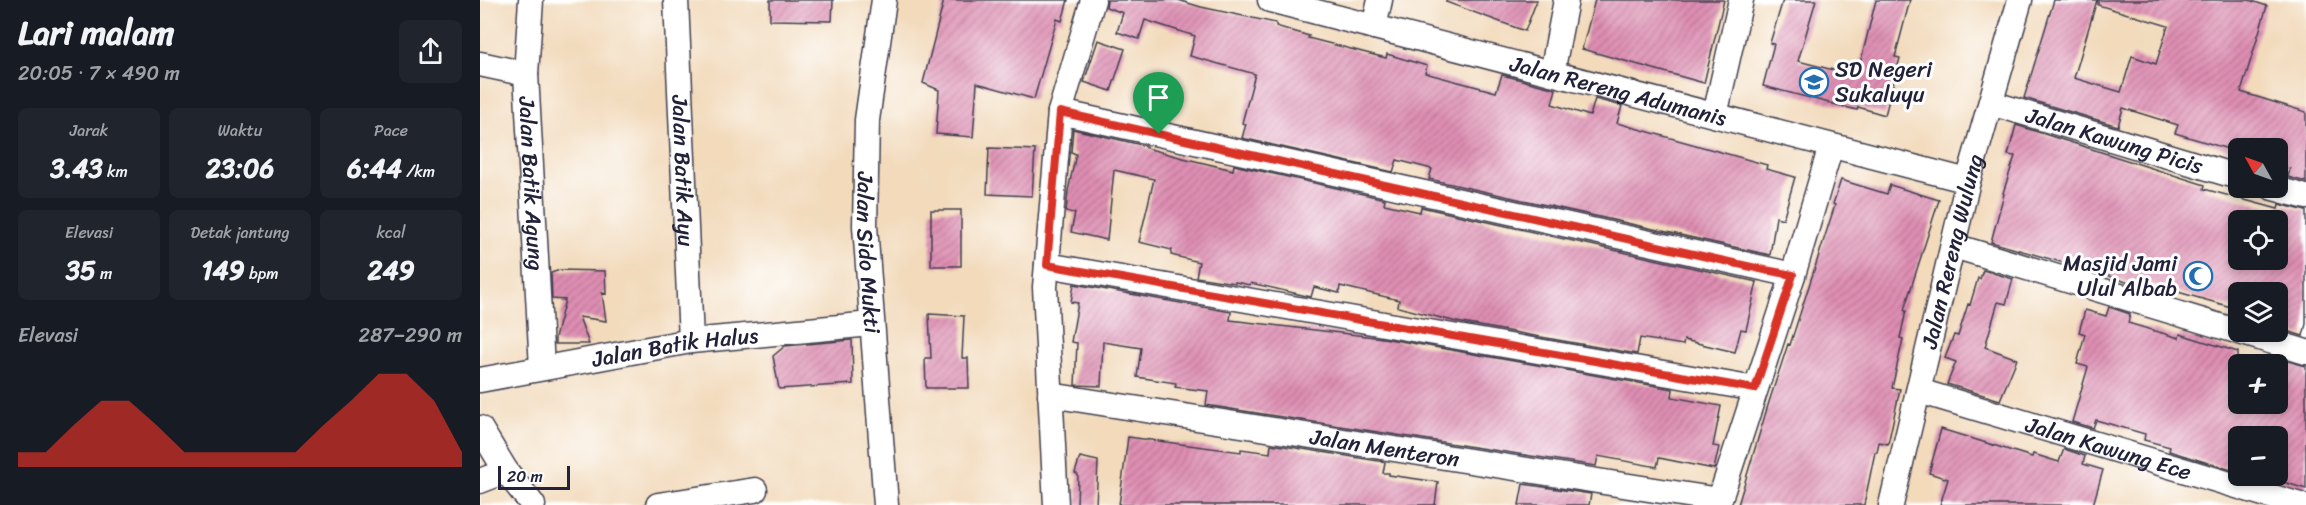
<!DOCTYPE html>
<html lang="id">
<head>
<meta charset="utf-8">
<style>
  body { margin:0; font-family:Sriracha,sans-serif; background:#20242c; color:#f1f3f6; height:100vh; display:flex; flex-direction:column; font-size:22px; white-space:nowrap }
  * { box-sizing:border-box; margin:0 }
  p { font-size:20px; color:#9ea1a6 }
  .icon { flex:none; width:33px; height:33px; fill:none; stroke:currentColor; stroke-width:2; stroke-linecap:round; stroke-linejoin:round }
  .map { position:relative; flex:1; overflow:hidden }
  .side { display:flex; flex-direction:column; background:#171b24; width:480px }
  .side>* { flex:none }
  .needle { width:39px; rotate:310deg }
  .fabs { position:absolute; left:1748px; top:138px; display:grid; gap:12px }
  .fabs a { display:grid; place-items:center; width:60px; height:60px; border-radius:9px; background:#171b24; box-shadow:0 3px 9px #0003; font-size:30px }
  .scale { position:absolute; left:18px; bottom:15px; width:72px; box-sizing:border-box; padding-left:6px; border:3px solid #22223b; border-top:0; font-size:16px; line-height:21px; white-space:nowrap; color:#22223b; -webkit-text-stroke:4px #fff; paint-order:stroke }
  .pin { position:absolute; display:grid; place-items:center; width:51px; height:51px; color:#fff; margin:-62px -26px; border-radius:50% 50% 50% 0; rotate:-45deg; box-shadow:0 0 6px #0007 }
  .pin .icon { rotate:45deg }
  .round { display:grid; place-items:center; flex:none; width:63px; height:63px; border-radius:9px; background:#20242c }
  .head { display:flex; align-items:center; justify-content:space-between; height:102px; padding:0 18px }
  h1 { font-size:33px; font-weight:800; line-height:45px }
  .stats { display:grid; grid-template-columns:repeat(3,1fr); gap:9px; height:102px; padding:6px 18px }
  .stats div { display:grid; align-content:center; border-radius:9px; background:#20242c; text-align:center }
  .stats b { font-size:26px; font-weight:800 }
  .stats small { font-size:16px; font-weight:400 }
  .stats p { font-size:16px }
  .chart { height:168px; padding:12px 18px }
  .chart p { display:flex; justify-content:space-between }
  .chart svg { width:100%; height:108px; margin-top:6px; fill:#d93025; opacity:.7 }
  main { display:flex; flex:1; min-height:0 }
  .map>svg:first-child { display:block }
  .building { fill:url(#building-hatch); fill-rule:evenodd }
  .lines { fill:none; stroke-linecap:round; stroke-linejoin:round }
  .minor-casing { stroke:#413e4e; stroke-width:27 }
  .minor { stroke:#fff; stroke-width:24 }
  .route-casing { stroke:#fff; stroke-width:12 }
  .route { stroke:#d93025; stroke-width:8 }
  .labels { text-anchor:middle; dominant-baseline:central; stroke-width:6; stroke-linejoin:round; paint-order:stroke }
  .poi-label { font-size:22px; fill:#22223b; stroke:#fff; text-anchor:start }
  .street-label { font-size:22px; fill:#22223b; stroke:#fff }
</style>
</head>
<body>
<main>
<section class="side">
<div class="head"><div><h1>Lari malam</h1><p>20:05 · 7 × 490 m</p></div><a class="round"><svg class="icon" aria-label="share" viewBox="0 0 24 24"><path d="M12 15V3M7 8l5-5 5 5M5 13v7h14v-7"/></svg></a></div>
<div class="stats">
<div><p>Jarak</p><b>3.43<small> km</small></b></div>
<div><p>Waktu</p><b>23:06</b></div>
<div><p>Pace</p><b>6:44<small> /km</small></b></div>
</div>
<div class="stats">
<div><p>Elevasi</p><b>35<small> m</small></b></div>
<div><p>Detak jantung</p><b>149<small> bpm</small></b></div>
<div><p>kcal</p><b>249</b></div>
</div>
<div class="chart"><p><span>Elevasi</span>287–290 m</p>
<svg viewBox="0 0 160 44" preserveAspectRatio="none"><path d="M0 44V38L10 38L20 27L30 17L40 17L50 27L60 38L70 38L80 38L90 38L100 38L110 27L120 17L130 6L140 6L150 17L160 38V44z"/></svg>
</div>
</section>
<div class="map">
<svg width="1826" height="505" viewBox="0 0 1826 505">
  <defs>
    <pattern id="building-hatch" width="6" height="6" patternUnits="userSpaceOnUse" patternTransform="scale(1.5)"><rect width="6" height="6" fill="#df8fb3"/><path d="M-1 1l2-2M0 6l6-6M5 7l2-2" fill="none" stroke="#b47493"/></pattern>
  </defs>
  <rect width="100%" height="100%" fill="#fff"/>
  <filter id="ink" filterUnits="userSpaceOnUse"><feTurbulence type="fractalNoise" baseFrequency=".0167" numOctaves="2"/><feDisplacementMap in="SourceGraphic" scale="12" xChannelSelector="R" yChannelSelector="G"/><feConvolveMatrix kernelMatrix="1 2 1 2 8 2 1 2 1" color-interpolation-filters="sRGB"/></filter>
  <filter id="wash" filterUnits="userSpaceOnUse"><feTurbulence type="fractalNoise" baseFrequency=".008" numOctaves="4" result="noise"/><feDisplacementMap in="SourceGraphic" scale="24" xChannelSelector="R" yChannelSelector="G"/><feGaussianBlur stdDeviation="1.35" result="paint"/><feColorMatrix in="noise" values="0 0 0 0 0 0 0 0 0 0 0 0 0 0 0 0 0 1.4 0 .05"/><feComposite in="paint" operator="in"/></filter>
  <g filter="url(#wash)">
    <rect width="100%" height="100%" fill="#f2dabb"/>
    <g id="blocks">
      <path class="building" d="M290,0H353L352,21L290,20Z
        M464,0H588L582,21L577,19L554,99L497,83L493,137L456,134L459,90L443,83Z
        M627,0H698L721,7L796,23V26L829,36L828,38L906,58L907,54L947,66L945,73L1016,92L1022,75L1076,89L1072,104L1110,116L1115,99L1142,106L1137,123L1287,165L1286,169L1315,177L1303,219L1296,217L1290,255L949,179L952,169L917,160L913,172L762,138L766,124L762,123L775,74L710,56L715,36L665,20L659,39L637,32L643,13L626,7Z
        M966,0H1057L1045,31L966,2Z
        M1115,0H1244L1224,83L1102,49Z
        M1303,0H1336L1318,61L1377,76L1396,0H1430L1415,57L1420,58L1405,115L1378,107L1377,110L1283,86L1294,44L1290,43Z
        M1574,0H1617L1594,78L1641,92L1652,56L1676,64L1688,26L1618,5V0H1769L1787,6L1761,92L1826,112V182L1808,177L1810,169L1797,166V148H1758V152L1695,133L1698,125L1643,108L1638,126L1544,98Z
        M618,40L645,49L631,91L604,82Z
        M1536,125L1725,185L1724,189L1798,209L1799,204L1826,211V324L1823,336L1797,328V292H1758V309L1659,281L1658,286L1588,262V264L1511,242L1524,194L1523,193L1535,156L1528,155ZM1758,220H1797V260H1758Z
        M593,129L666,146V148L703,158L753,170L754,165L905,199L904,204L940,212L941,207L1277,282L1266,330L1261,329L1255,352L1204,340L1203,345L1160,338L1157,354L977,322L918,307L919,300L860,286L859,293L834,287L831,297L771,283L770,285L755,282V283L716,277L719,262L691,255L692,250L659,242L674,179L634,170L627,240L591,232L595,213L586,212L588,191L596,154L591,152Z
        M509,148L555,150L552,196L507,194Z
        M1361,180L1407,194L1410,185L1459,200L1424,310L1426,311L1420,338L1423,339L1412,388L1420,389L1408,444L1399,442L1397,452H1395L1384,505H1258L1289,402L1308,344L1310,345L1355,205L1353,204Z
        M451,210H481V266H451Z
        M80,270L125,271L126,294L122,293L126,321L99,317L109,344H75V338L85,300L72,299L71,273Z
        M1503,270L1533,279L1526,304L1518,302L1505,347L1537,359L1520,400L1467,384L1476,362L1465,358L1474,335L1478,336L1488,304L1490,305L1498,278L1500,279Z
        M594,284L751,312L750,320L903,338L1193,389L1192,397L1241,406L1233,446L1239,447L1234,469L1179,458L1177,467L1118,456L1116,466L726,405L728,391L695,387L696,383L657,377L661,348L623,342L621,386L595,385L597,343L591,342L598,303L591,302Z
        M1629,307L1650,314L1648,323L1699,338L1700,334L1758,352V404H1797V358L1826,366V489L1797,480V436H1758V472L1689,451L1690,447L1664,440L1665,434L1616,420L1613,428L1592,422L1608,367L1597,364L1605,334L1599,332L1605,310L1626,316Z
        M449,314L484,316L482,358H488L489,388H446L445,358H451Z
        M372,340L373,384L299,389L293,356L305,346Z
        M1461,429L1552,457L1553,454L1579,462L1584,449L1605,456L1603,464L1623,470L1613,505H1460L1468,479L1449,473Z
        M648,437L761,452V449L790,453L791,444L905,462L903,473H909V475L958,482L955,505H639Z
        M600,457L618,461L616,505H597L598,475L595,473Z
        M1043,484L1111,494L1109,505H1039Z"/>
    </g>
  </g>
  <g filter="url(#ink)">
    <use href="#blocks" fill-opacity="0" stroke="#413e4e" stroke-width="1.5"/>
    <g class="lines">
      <g class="minor-casing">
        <g id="minor">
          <path id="s1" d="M51,0L46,74L62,368"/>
          <path id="s2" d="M196,0L211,341"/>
          <path id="s3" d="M404,0L387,120L385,226L406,505"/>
          <path id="s4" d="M790,0L1488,181"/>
          <path d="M894,27L900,0"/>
          <path d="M0,64L46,74"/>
          <path d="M1072,73L1086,0"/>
          <path id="s5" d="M1511,103L1758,177"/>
          <path d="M580,112L1313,275"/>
          <path d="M1235,115L1261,0"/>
          <path d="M1793,188L1826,197"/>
          <path d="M1474,246L1826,352"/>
          <path d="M567,265L1275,389"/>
          <path id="s6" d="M0,380L211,341L391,324"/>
          <path id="s7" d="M1439,391L1820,505"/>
          <path id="s8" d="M570,395L1239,500"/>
          <path d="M0,428L26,471L53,505"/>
          <path d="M0,481L26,471"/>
          <path d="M178,505L275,490"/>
          <path d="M576,505L565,287L580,112L613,0"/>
          <path d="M1238,505L1313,275L1351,146"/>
          <path id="s9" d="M1411,505L1488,181L1540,0"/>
        </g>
      </g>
      <use href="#minor" class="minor"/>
    </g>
  </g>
  <g class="lines" filter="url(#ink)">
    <g class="route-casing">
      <path id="route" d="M580,112L1285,270L1313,275L1275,389L567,265Z"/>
    </g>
    <use href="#route" class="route"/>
  </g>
  <defs>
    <g id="school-ring" transform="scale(1.5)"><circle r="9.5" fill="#fff" stroke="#1f6fb2" stroke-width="1.5"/><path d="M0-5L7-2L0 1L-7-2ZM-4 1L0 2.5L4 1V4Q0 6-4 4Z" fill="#1f6fb2"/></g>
    <g id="mosque-ring" transform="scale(1.5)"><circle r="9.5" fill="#fff" stroke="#1f6fb2" stroke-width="1.5"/><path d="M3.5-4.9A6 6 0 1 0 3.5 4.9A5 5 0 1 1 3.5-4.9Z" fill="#1f6fb2"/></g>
  </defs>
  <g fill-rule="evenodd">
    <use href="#school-ring" x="1334" y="82"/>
    <use href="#mosque-ring" x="1718" y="276"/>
  </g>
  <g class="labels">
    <g class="poi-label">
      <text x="1355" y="69">SD Negeri<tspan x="1355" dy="25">Sukaluyu</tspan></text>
      <text x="1697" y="263" text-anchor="end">Masjid Jami<tspan x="1697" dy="25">Ulul Albab</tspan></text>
    </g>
    <g class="street-label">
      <text stroke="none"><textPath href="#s4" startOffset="360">Jalan Rereng Adumanis</textPath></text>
      <text stroke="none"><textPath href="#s5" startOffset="129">Jalan Kawung Picis</textPath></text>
      <text stroke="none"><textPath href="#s2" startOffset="171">Jalan Batik Ayu</textPath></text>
      <text stroke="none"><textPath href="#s1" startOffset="184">Jalan Batik Agung</textPath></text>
      <text stroke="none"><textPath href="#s3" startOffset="254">Jalan Sido Mukti</textPath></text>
      <text stroke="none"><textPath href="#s9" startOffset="261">Jalan Rereng Wulung</textPath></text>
      <text stroke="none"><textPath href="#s6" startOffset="198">Jalan Batik Halus</textPath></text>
      <text stroke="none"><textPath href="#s8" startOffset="339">Jalan Menteron</textPath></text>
      <text stroke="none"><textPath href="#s7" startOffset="198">Jalan Kawung Ece</textPath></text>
    </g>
  </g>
</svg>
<div class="fabs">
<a><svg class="needle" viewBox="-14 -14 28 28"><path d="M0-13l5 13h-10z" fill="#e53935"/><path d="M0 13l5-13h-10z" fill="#9ea1a6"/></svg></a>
<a><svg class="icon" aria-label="locate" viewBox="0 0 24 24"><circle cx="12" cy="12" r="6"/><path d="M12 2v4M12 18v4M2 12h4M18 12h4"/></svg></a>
<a><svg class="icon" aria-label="layers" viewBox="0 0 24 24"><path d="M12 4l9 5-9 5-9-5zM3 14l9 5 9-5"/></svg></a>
<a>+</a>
<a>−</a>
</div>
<div class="scale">20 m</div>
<div class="pin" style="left:679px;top:134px;background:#1e9e55"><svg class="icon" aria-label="arrive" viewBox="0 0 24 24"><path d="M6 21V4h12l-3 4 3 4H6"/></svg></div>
</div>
</main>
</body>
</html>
